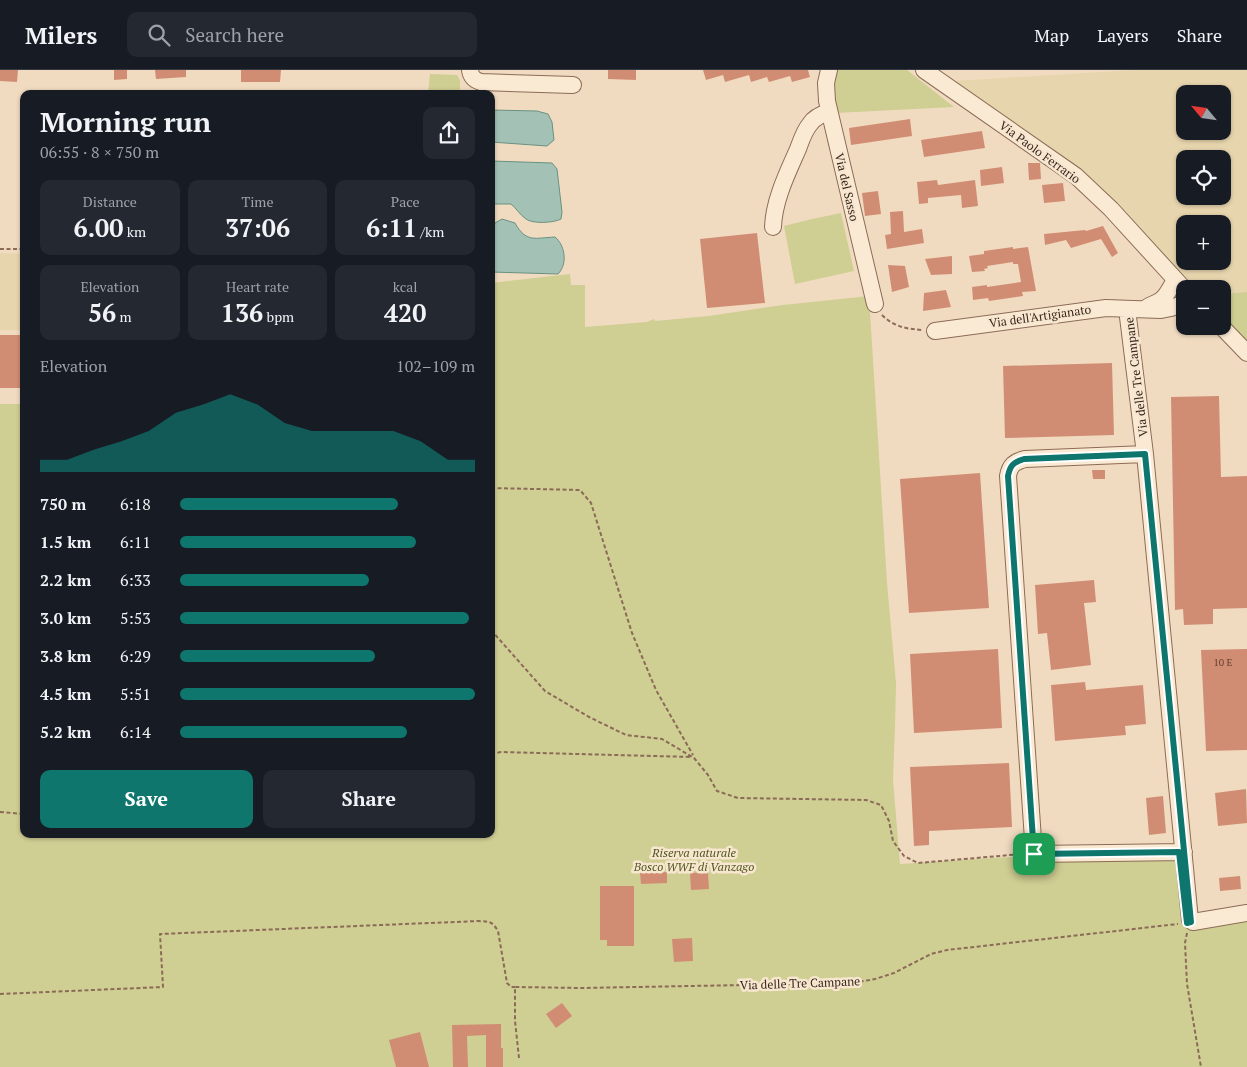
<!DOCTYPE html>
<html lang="en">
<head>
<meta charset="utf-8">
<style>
  body { margin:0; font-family:"PT Serif",serif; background:#242831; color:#f1f3f6; height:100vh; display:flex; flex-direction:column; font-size:19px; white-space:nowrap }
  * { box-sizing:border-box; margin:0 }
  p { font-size:16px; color:#9ea1a6 }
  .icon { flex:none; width:28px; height:28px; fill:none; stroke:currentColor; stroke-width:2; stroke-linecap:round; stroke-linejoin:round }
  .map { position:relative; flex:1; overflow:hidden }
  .side { position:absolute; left:20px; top:20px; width:475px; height:748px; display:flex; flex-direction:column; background:#171b24; border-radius:10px; box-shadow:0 1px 4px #0004 }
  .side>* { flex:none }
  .needle { width:32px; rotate:299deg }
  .fabs { position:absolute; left:1176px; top:15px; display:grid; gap:10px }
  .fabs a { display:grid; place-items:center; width:55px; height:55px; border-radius:10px; background:#171b24; box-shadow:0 1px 4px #0004; font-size:25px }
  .pin { position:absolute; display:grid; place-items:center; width:42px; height:42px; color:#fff; margin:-21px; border-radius:10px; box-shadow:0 2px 8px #0006 }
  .round { display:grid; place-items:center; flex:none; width:52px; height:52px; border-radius:10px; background:#242831 }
  .summary { display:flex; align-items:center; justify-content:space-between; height:85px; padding:0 20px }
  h1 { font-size:28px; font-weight:600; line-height:38px }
  .metrics { display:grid; grid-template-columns:repeat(3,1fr); gap:8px; height:85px; padding:5px 20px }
  .metrics div { display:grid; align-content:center; border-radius:10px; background:#242831; text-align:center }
  .metrics b { font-size:25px; font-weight:600 }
  .metrics small { font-size:14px; font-weight:400 }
  .metrics p { font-size:14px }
  .chart { height:140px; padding:10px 20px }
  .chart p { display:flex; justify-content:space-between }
  .chart svg { width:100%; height:90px; margin-top:5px; fill:#0f766e; opacity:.7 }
  .cta { display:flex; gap:10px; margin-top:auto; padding:10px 20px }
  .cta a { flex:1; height:58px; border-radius:10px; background:#0f766e; color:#fff; font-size:20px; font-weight:600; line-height:58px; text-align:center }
  .cta a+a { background:#242831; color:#f1f3f6 }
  ul { padding:0 20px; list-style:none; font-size:16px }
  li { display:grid; grid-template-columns:80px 60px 1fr; align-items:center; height:38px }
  li i { height:12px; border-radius:6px; background:#0f766e }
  header { display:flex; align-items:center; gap:30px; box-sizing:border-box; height:70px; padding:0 25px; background:#171b24; border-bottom:1px solid #363941 }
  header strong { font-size:24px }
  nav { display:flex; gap:28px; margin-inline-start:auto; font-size:18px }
  .search { width:350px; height:45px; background:#242831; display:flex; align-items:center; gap:12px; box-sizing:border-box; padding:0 18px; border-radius:10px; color:#9ea1a6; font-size:19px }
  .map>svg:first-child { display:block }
  .farmland { fill:#e7d5ad; fill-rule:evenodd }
  .green { fill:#cfce93 }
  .water { fill:#a3c2b5; stroke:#699182 }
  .building { fill:#d18d73 }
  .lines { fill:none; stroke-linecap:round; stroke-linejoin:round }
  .minor-casing { stroke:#8b6b57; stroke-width:18 }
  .path { stroke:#8b6b57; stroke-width:2; stroke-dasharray:4 2.5; stroke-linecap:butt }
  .minor { stroke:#fbead3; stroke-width:16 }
  .route-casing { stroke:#fff; stroke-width:10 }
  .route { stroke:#0f766e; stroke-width:6 }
  .labels { text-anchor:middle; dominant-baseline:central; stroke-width:5; stroke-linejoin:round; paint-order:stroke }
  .number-label { font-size:10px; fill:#5f4032 }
  .street-label { font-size:12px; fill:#39261c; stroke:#f8e7d0 }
  .park-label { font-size:12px; font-style:italic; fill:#515721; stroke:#f8e7d0 }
</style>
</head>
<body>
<header>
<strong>Milers</strong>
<div class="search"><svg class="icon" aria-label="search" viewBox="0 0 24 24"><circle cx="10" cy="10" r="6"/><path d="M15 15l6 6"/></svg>Search here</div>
<nav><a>Map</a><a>Layers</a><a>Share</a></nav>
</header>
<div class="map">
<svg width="1247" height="997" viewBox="0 0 1247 997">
  <rect width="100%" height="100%" fill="#f1dbc0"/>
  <path class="farmland" d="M1134,0H1247V222L1223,224L1222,219H1196L1099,116L1080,100L954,11ZM1185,24H1222V61H1185ZM1185,89H1222V126H1185ZM1185,154H1222V191H1185Z
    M0,183L24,184V260H0Z"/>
  <path class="green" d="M835,0H907L954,37L835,43L833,5Z
    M430,4L457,5L460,10V24L428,23Z
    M841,143L854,201L795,214L784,156L812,149Z
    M570,204L571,215H585V257L647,252L654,249L655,251L709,246L783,235L869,226L887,513L896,613L895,657L893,710L900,794L992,788L1055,785L1183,783L1187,856L1247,848V997H0V334H24V764H491V213Z
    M1247,222V272L1223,246V224Z"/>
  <path class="water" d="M491,40L537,41L548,44L552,52L554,70L547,76L491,72Z
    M491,91L552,93L557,99L562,142L561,149C554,153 532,154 526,149C520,145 516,138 511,134H492L491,136Z
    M502,149L515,153C526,173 535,168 555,167C565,175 568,194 558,204L491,202V158L495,153Z"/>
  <path class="building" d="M0,0H18L17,12L0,11Z
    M114,0H127V9L114,10Z
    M155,0H186V7L156,9Z
    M241,0H281L280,12H241Z
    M608,0H636V10L608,9Z
    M703,0H808L810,7L792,12L790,6L769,12L767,7L751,12L749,5L725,12L723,5L706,10Z
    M910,49L912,66L851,75L849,58Z
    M982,61L985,78L924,87L921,70Z
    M1028,93H1040L1041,109L1029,110Z
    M1002,97L1004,113L981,116L980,100Z
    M937,110L938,115L975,110L978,136L962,138L961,125L928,128V133L919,134L917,112Z
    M1063,113L1065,131L1044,133L1042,115Z
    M878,121L881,144L865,146L862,123Z
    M903,141L904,162L922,159L924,173L887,179L885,165L891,164L890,142Z
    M1103,156L1118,183L1112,187L1101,169L1071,178L1066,170L1045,175L1044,164L1085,160L1086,161Z
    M757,163L765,233L707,238L700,169Z
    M1013,177V179L1028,177L1036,221L1022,222L1023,226L989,231L988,228L973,230L972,217L987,215V217L1021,212L1018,194H1013V192L987,196L988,198L984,199L985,201L972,202L969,186L984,184V181Z
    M952,186V204L931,205L925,189Z
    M888,195L905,196L909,217L892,222Z
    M946,220L951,237L923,241L924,223Z
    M0,265H24V318H0Z
    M1112,293L1114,365L1005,368L1003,296Z
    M1219,326L1221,407L1247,406V538L1213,539V554L1184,555L1183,539L1175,540L1171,327Z
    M1092,400H1105V409H1093Z
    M980,403L989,538L909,543L900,409Z
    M1094,510L1096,532L1084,533L1091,595L1051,600L1047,563L1038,564L1035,515Z
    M998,579L1002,658L914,663L910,584Z
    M1247,579V680L1206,681L1201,580Z
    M1085,612L1086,620L1143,615L1146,654L1125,656L1126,665L1055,671L1051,615Z
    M1009,693L1012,757L929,761V775L914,776L910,697Z
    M1246,719L1247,753L1218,756L1215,723Z
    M1163,726L1166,763L1149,765L1146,728Z
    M667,802V813L641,814L640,803Z
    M708,802L709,819L691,820L690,803Z
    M1240,806L1241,819L1220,821L1219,808Z
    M600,816H634V876H607V870H600Z
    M692,868L693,891L674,892L672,869Z
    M562,933L572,946L556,958L546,944Z
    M501,954V978H503V997H486V965L467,966L468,997H453L452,955Z
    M420,962L429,997H396L389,970Z"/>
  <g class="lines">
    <g class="minor-casing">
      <path id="minor" d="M470,0C471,7 474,10 481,12L573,15
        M829,0L826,13L827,31L875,234
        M924,0L1076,106L1111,139L1185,220
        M773,157C774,130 787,104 798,79C801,71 804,61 810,54C814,48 822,44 829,42
        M1146,238C1151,234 1156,234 1161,230C1167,226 1171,216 1175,210
        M1127,239L1145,384L1190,850L1193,852L1247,843
        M1221,256L1247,283
        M935,261L1106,238L1161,240L1171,238L1185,233
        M1145,384L1025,389C1014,392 1010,395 1008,406L1034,784L1184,782"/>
    </g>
    <path class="path" d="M0,179H24
      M882,245C894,257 907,259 923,260
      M491,418L580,420L591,433L632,563L656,620L693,685
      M491,560L545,621L589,647L626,665L662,669L694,688L708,705L717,721L738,728L866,730L881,735L889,751L893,771L904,786L918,793L1022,784
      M491,684L501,682L692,687
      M0,742L24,744
      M1187,863L1185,873L1187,914L1201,997
      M0,924L163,917L160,864L479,851C490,852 492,851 498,861L507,913L511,917H515
      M519,988L515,951V917L582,918L853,913L875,909L894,903L931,884L947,880L1178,854"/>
    <use href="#minor" class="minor"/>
  </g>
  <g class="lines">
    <g class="route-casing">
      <path id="route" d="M1145,384L1191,852L1187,853L1179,782L1034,784L1008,406C1010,395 1014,392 1024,389Z"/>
    </g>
    <use href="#route" class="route"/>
  </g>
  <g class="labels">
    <g class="number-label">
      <text x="1223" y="592">10 E</text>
    </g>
    <g class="street-label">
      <text transform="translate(1040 82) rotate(36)">Via Paolo Ferrario</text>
      <text transform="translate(847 117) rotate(77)">Via del Sasso</text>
      <text transform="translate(1040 246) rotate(-8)">Via dell'Artigianato</text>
      <text transform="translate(1136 307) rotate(-97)">Via delle Tre Campane</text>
      <text transform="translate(800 913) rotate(-2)">Via delle Tre Campane</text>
    </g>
    <g class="park-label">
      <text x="694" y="782">Riserva naturale<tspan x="694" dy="14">Bosco WWF di Vanzago</tspan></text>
    </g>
  </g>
</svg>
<div class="fabs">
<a><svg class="needle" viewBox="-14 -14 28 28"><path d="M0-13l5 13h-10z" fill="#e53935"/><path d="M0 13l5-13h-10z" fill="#9ea1a6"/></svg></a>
<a><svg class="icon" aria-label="locate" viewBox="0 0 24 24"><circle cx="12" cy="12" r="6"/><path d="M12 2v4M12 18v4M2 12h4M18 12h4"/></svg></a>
<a>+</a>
<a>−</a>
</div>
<div class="pin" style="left:1034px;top:784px;background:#1e9e55"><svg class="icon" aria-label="arrive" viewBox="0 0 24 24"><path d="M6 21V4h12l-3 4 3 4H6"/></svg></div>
<section class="side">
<div class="summary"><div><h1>Morning run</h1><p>06:55 · 8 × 750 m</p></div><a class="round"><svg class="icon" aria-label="share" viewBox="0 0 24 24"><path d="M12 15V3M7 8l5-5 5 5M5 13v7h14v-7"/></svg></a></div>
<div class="metrics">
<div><p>Distance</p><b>6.00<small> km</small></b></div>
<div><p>Time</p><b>37:06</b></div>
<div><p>Pace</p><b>6:11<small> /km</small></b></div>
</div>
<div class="metrics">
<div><p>Elevation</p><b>56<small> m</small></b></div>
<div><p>Heart rate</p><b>136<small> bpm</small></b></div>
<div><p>kcal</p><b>420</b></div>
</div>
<div class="chart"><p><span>Elevation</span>102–109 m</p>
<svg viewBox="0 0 160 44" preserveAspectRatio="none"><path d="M0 44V38L10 38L20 33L30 29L40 24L50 15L60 11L70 6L80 11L90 20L100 24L110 24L120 24L130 24L140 29L150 38L160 38V44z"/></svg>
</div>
<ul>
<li><b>750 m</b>6:18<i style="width:74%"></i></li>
<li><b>1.5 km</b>6:11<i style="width:80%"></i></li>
<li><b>2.2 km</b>6:33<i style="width:64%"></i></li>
<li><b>3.0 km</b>5:53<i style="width:98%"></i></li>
<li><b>3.8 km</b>6:29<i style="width:66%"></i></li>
<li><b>4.5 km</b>5:51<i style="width:100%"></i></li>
<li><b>5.2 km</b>6:14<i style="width:77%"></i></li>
</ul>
<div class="cta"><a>Save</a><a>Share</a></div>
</section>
</div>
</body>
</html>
